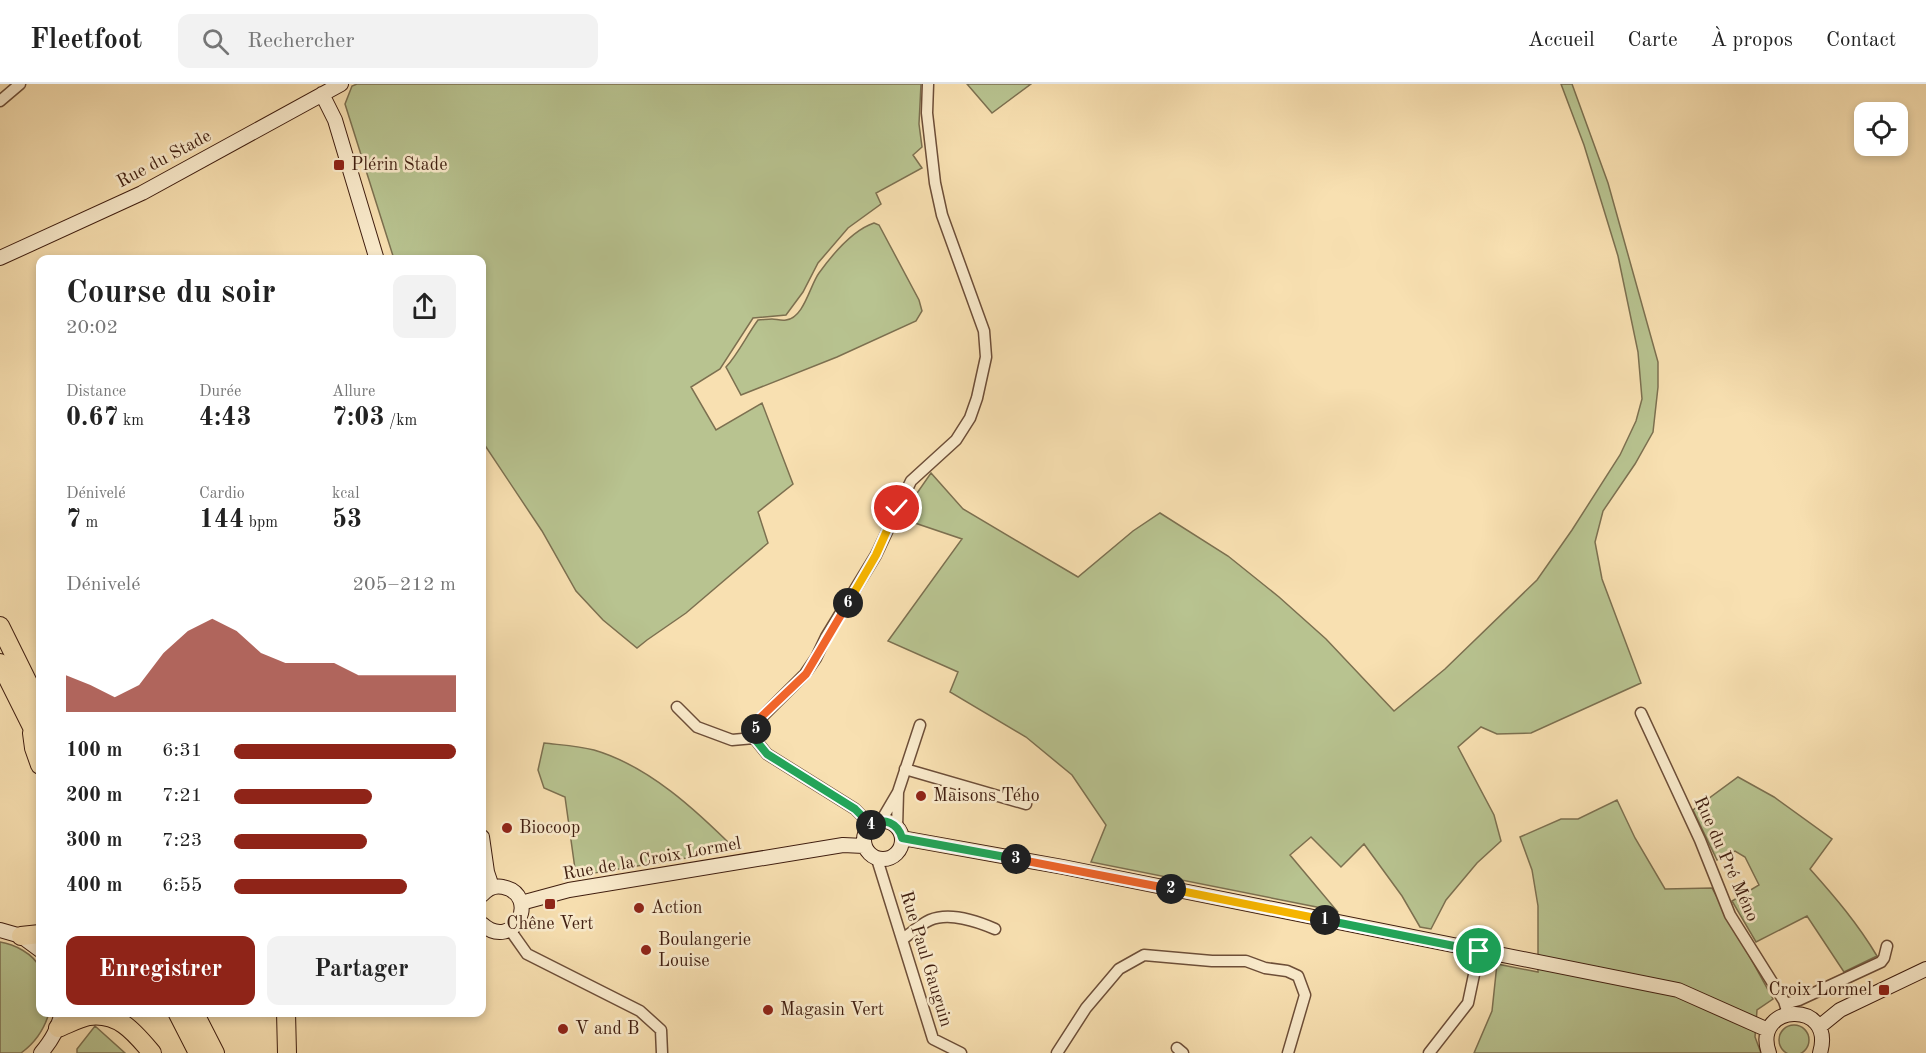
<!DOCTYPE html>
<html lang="fr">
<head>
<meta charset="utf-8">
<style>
  body { margin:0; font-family:"Old Standard TT",serif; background:#f2f2f2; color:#222; height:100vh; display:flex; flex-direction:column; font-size:22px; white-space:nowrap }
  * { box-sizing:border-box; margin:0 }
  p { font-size:20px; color:#767676 }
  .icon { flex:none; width:33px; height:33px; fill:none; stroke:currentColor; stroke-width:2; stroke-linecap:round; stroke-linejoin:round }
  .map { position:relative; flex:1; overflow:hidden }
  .details { position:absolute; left:36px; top:171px; width:450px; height:762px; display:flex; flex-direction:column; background:#fff; border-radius:12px; box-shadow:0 3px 9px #0003 }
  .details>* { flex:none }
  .fabs { position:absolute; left:1854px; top:18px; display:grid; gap:12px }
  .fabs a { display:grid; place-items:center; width:54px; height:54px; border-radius:12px; background:#fff; box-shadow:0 3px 9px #0003; font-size:30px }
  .pin { position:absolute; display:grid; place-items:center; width:51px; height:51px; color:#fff; margin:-26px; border:3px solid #fff; border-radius:50%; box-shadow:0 2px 6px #0007 }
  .km { position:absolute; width:30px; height:30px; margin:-15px; border-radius:50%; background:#222; color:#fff; font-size:16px; line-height:30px; text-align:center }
  .round { display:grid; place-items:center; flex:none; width:63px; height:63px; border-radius:12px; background:#f2f2f2 }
  .head { display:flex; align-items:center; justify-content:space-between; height:102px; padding:0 30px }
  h1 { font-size:33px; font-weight:800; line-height:45px }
  .figures { display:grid; grid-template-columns:repeat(3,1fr); gap:9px; height:102px; padding:6px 30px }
  .figures div { display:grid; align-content:center }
  .figures b { font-size:26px; font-weight:800 }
  .figures small { font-size:16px; font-weight:400 }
  .figures p { font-size:16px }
  .chart { height:168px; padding:12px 30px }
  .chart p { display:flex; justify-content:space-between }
  .chart svg { width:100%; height:108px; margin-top:6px; fill:#8f2418; opacity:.7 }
  .button { display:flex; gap:12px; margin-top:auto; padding:12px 30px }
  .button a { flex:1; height:69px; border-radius:12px; background:#8f2418; color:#fff; font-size:24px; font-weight:800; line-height:69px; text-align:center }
  .button a+a { background:#f2f2f2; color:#222 }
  ul { padding:0 30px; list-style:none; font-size:20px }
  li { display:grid; grid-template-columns:96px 72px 1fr; align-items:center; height:45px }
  li i { height:15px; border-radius:8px; background:#8f2418 }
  header { display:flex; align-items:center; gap:36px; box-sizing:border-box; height:84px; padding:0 30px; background:#fff; border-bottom:2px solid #e0e0e0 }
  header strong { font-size:28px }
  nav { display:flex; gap:33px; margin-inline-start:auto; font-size:21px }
  .search { width:420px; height:54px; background:#f2f2f2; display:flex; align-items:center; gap:15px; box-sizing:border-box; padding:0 21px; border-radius:12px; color:#767676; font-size:22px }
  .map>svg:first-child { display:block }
  .green { fill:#b8c390; stroke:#7c7050; stroke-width:1.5 }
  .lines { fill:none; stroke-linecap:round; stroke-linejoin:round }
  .street-casing { stroke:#6d4e38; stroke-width:13 }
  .secondary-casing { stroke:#3f1d0f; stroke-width:16 }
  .highway-casing { stroke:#3f1d0f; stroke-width:20 }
  .street { stroke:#faebcc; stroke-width:10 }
  .secondary { stroke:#faebcc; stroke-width:14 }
  .highway { stroke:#f8e0b1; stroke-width:18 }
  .split-1-casing { stroke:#fff; stroke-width:12 }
  .split-2-casing { stroke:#fff; stroke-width:12 }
  .split-3-casing { stroke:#fff; stroke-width:12 }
  .split-4-casing { stroke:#fff; stroke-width:12 }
  .split-5-casing { stroke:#fff; stroke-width:12 }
  .split-6-casing { stroke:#fff; stroke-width:12 }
  .split-7-casing { stroke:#fff; stroke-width:12 }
  .split-1 { stroke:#22a559; stroke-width:8 }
  .split-2 { stroke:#f5b400; stroke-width:8 }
  .split-3 { stroke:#f0652b; stroke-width:8 }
  .split-4 { stroke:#22a559; stroke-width:8 }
  .split-5 { stroke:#22a559; stroke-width:8 }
  .split-6 { stroke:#f0652b; stroke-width:8 }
  .split-7 { stroke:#f5b400; stroke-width:8 }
  .poi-dot { fill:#8f2418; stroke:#faebcc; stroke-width:2 }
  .labels { text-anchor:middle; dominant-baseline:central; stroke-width:5; stroke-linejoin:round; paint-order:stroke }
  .street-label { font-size:18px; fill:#3f1d0f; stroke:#faebcc }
  .poi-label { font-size:18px; fill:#3f1d0f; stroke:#faebcc; text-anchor:start }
</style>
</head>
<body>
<header>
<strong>Fleetfoot</strong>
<div class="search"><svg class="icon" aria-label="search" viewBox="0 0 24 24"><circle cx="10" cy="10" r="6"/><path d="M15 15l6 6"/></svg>Rechercher</div>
<nav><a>Accueil</a><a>Carte</a><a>À propos</a><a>Contact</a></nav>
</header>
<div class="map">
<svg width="1926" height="969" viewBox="0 0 1926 969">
  <rect width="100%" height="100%" fill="#f8e0b1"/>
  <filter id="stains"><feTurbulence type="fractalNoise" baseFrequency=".00333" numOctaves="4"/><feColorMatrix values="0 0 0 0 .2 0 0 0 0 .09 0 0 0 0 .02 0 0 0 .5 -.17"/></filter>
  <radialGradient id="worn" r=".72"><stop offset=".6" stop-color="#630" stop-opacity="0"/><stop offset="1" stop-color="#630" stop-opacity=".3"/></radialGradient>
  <path class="green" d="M357,0H921L919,40L922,63L913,71L922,84L876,109L881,120L848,144L818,179L803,208L786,231L753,234L720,285L691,303L716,346L762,319L793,400L758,428L768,459L686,529L647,556L637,564L603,536L576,507L542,447L482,357V176L394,175L345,20L352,2Z
    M967,0H1031L992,29Z
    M1561,0H1572L1608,99L1658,278V303L1653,348L1635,380L1603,427L1595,458L1602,495L1641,599L1531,649L1497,650L1481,643L1458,663L1494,731L1501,757L1477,779L1446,816L1431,845L1420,843L1402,812L1364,760L1341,783L1311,753L1290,771L1337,827L1091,778L1106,741L1072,691L1026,653L950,608L958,588L888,557L962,455L903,435L908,422L931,389L963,425L1078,493L1133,447L1160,429L1228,472L1279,513L1326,555L1394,627L1445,585L1537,496L1572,446L1620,371L1636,337L1642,315L1638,268L1618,172L1584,61Z
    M874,139L879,141L919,216L922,227L916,237L837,273L741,311L726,283C738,270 747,251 758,236C762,236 767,235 772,235C776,235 781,237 786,236C804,234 810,201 819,189C832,171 853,146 874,139Z
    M544,659C561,661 579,662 594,666C649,682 697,727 736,766L576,792L565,713L544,704L538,686Z
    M1738,693L1774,713L1832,755L1810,785C1835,813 1858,840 1877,872L1844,888L1807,832L1756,858L1732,817L1759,801L1745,773L1735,767L1717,776L1693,726Z
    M1617,716L1635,754L1665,805L1712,804L1773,915L1757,926L1755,953L1761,969H1474L1492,927L1497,880L1538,888V822L1532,786L1520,753L1561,735H1578Z
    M0,858C14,860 34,870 40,884C43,894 40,917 40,928L49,929C44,946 35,959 21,969H0Z
    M1779 956a15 15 0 1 1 30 0a15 15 0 1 1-30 0Z
    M95,942L125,969H77V965Z"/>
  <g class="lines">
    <g class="street-casing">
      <path id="street" d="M0,17L20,0
        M677,623L697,643L732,656L754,654
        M1641,629L1700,756L1730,831L1784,917L1788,930
        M905,685L1026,720
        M898,708L920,641
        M881,737L898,708L897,744
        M871,741L855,725L767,670L754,654L760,635L805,590L816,574L826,553L876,471L911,397L956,356L970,334L977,314L986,273L984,247L942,131L935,99L927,29L928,0
        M877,775L933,955L961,969
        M510,846L527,870L640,927L661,946L662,969
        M903,855C911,849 921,840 930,836C949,828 977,837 995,845
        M1785,920L1799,916L1881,878L1884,874L1887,862
        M1177,964L1183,969
        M1057,969L1086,924L1119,885L1144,871L1212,877H1246L1265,884L1287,887L1298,892L1305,911L1288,969
        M1429,969L1468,919L1479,867"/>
    </g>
    <g class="secondary-casing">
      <path id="secondary" d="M322,10L335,36L377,176
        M0,174L142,109L341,0
        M864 756a19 19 0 1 1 38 0a19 19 0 1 1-38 0Z
        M482,753L487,788L492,803
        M902,754L1063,783L1678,906L1768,946
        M482,811C487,805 495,801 503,803C541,811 514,869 482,840
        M521,819L569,806L843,761L864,762
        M0,846L21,852L40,866
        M1819,943L1840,926L1926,885
        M41,969C52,956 58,945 62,928
        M1769,969C1751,919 1836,915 1820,969"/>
    </g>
    <g class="highway-casing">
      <path id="highway" d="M0,542L40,623
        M0,579L40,659
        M32,649L34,664L40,681
        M21,852L40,850
        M177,928L198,969
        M194,928L215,969
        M286,928L287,969
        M58,944C68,940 79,934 89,932C119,928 135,949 152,969"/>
    </g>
    <use href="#street" class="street"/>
    <use href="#secondary" class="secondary"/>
    <use href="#highway" class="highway"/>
  </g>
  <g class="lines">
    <g class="split-1-casing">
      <path id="split-1" d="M1325,836L1479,867"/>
    </g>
    <g class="split-2-casing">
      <path id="split-2" d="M1171,805L1325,836"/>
    </g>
    <g class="split-3-casing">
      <path id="split-3" d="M1016,775L1171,805"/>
    </g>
    <g class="split-4-casing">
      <path id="split-4" d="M871,741C884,733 898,739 902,754L1016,775"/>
    </g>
    <g class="split-5-casing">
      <path id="split-5" d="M756,645L754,654L767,670L855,725L871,741"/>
    </g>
    <g class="split-6-casing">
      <path id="split-6" d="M756,645L760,634L806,590L848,519"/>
    </g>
    <g class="split-7-casing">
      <path id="split-7" d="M848,519L876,471L897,424"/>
    </g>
    <use href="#split-1" class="split-1"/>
    <use href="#split-2" class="split-2"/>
    <use href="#split-3" class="split-3"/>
    <use href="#split-4" class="split-4"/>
    <use href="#split-5" class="split-5"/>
    <use href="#split-6" class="split-6"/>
    <use href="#split-7" class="split-7"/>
  </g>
  <g class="poi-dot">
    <rect x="333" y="75" width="12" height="12" rx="3"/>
    <circle cx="921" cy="712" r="6"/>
    <circle cx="507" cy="744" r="6"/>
    <rect x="544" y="814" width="12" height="12" rx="3"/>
    <circle cx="639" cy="824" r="6"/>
    <circle cx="646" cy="866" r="6"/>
    <rect x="1878" y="900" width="12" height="12" rx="3"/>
    <circle cx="768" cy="926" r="6"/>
    <circle cx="563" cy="945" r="6"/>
  </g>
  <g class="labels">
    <g class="street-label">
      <text transform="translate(164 75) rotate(-28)">Rue du Stade</text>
      <text transform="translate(652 775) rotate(-10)">Rue de la Croix Lormel</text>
      <text transform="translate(1726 775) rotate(66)">Rue du Pré Méno</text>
      <text transform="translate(926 875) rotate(73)">Rue Paul Gauguin</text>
    </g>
    <g class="poi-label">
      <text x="351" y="81">Plérin Stade</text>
      <text x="933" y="712">Maisons Tého</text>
      <text x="519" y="744">Biocoop</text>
      <text x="651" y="824">Action</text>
      <text x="550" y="840" text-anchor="middle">Chêne Vert</text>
      <text x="658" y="856">Boulangerie<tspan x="658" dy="21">Louise</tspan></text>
      <text x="1872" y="906" text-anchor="end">Croix Lormel</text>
      <text x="780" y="926">Magasin Vert</text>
      <text x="575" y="945">V and B</text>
    </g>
  </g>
  <rect width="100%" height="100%" filter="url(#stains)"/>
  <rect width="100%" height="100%" fill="url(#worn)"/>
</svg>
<div class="fabs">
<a><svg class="icon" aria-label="locate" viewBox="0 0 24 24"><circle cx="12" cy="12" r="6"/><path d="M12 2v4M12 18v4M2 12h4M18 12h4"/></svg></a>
</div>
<div class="pin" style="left:1479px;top:867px;background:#1e9e55"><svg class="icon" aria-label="arrive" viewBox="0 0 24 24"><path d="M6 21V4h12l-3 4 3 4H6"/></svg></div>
<div class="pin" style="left:897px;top:424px;background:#d93025"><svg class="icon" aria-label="check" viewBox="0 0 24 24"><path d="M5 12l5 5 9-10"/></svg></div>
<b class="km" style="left:1325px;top:836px">1</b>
<b class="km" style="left:1171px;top:805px">2</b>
<b class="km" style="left:1016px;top:775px">3</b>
<b class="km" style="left:871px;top:741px">4</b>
<b class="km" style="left:756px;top:645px">5</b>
<b class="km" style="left:848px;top:519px">6</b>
<section class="details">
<div class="head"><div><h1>Course du soir</h1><p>20:02</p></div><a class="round"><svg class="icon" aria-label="share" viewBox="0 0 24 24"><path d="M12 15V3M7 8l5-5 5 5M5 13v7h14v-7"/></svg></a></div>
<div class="figures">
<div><p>Distance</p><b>0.67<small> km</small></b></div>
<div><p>Durée</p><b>4:43</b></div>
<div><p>Allure</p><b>7:03<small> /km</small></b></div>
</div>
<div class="figures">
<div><p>Dénivelé</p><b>7<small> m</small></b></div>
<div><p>Cardio</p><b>144<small> bpm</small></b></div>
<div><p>kcal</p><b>53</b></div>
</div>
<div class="chart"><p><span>Dénivelé</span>205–212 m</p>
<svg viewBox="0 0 160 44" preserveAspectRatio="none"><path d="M0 44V29L10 33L20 38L30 33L40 20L50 11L60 6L70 11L80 20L90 24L100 24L110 24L120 29L130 29L140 29L150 29L160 29V44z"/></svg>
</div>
<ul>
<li><b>100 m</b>6:31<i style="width:100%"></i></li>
<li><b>200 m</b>7:21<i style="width:62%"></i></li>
<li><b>300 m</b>7:23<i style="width:60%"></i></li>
<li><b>400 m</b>6:55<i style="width:78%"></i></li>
</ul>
<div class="button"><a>Enregistrer</a><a>Partager</a></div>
</section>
</div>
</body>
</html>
